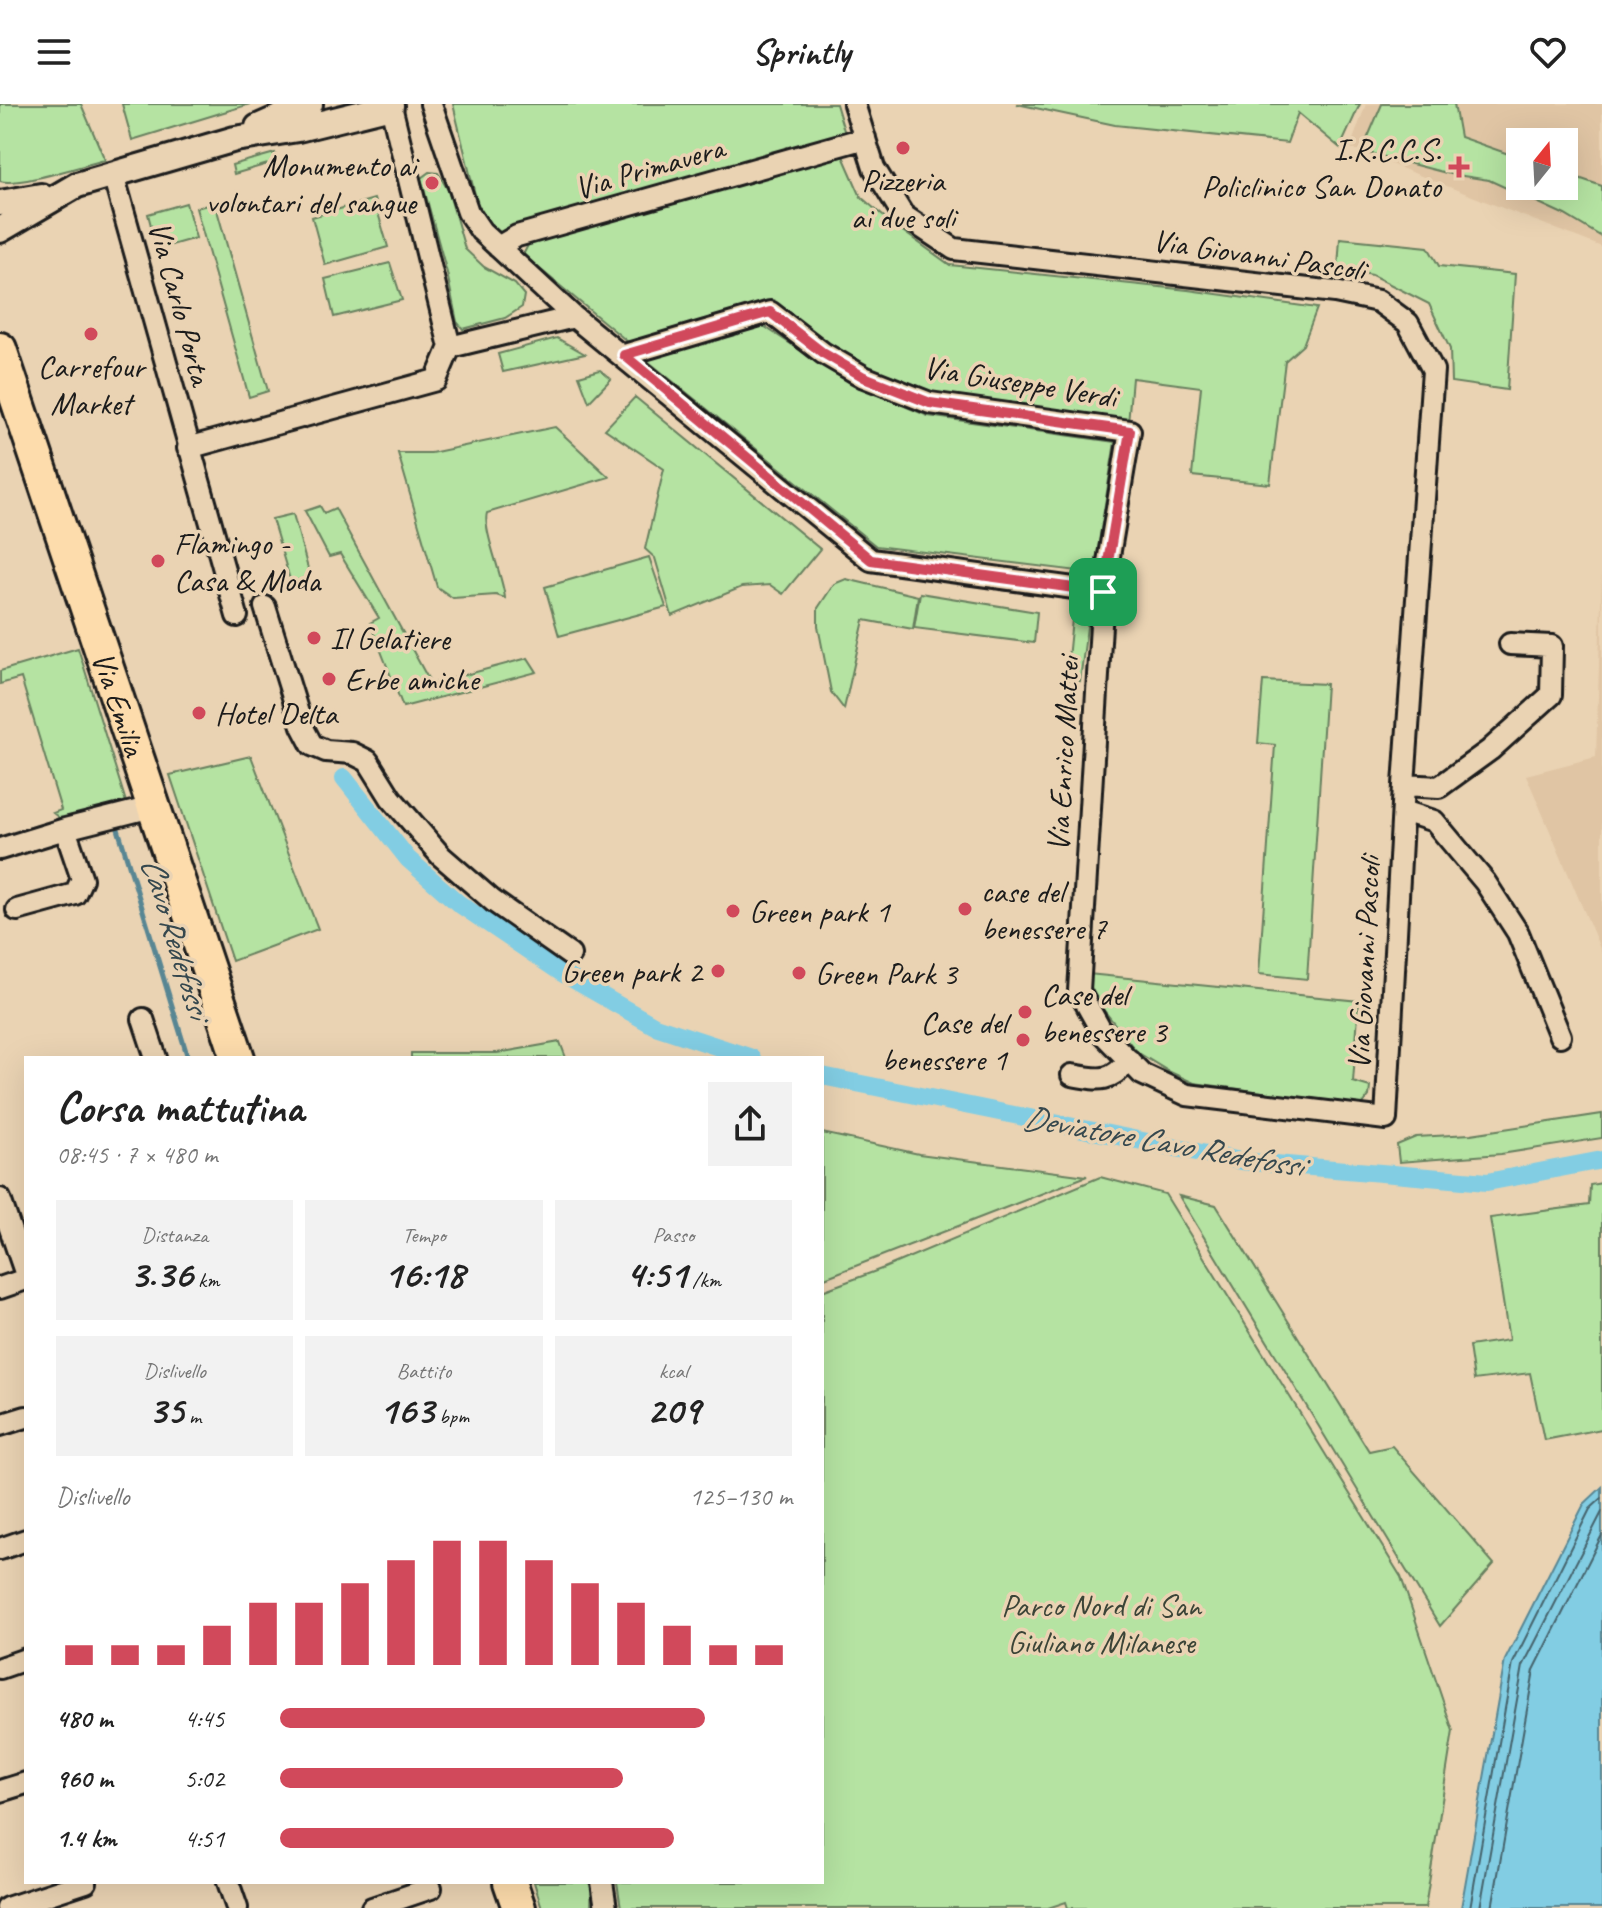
<!DOCTYPE html>
<html lang="it">
<head>
<meta charset="utf-8">
<style>
  body { margin:0; font-family:Caveat,sans-serif; background:#f2f2f2; color:#222; height:100vh; display:flex; flex-direction:column; font-size:30px; white-space:nowrap }
  * { box-sizing:border-box; margin:0 }
  p { font-size:26px; color:#767676 }
  .icon { flex:none; width:44px; height:44px; fill:none; stroke:currentColor; stroke-width:2; stroke-linecap:round; stroke-linejoin:round }
  .map { position:relative; flex:1; overflow:hidden }
  .side { position:absolute; left:24px; top:952px; width:800px; height:828px; display:flex; flex-direction:column; background:#fff; border-radius:0px; box-shadow:0 8px 32px #0002 }
  .side>* { flex:none }
  .needle { width:52px; rotate:18deg }
  .buttons { position:absolute; left:1506px; top:24px; display:grid; gap:16px }
  .buttons a { display:grid; place-items:center; width:72px; height:72px; border-radius:0px; background:#fff; box-shadow:0 8px 32px #0002; font-size:40px }
  .pin { position:absolute; display:grid; place-items:center; width:68px; height:68px; color:#fff; margin:-34px; border-radius:16px; box-shadow:0 4px 12px #0006 }
  .round { display:grid; place-items:center; flex:none; width:84px; height:84px; border-radius:0px; background:#f2f2f2 }
  .headline { display:flex; align-items:center; justify-content:space-between; height:136px; padding:0 32px }
  h1 { font-size:44px; font-weight:700; line-height:60px }
  .figures { display:grid; grid-template-columns:repeat(3,1fr); gap:12px; height:136px; padding:8px 32px }
  .figures div { display:grid; align-content:center; border-radius:0px; background:#f2f2f2; text-align:center }
  .figures b { font-size:40px; font-weight:700 }
  .figures small { font-size:22px; font-weight:400 }
  .figures p { font-size:22px }
  .chart { height:224px; padding:16px 32px }
  .chart p { display:flex; justify-content:space-between }
  .chart svg { width:100%; height:144px; margin-top:8px; stroke:#d1495b; stroke-width:6 }
  ul { padding:0 32px; list-style:none; font-size:26px }
  li { display:grid; grid-template-columns:128px 96px 1fr; align-items:center; height:60px }
  li i { height:20px; border-radius:10px; background:#d1495b }
  header { display:flex; justify-content:space-between; align-items:center; height:104px; padding:0 32px; background:#fff; font-size:36px; font-weight:700 }
  .map>svg:first-child { display:block }
  .built { fill:#e0c5a4; fill-rule:evenodd }
  .green { fill:#b5e3a2; stroke:#68805f; stroke-width:2 }
  .water { fill:#82cde3; stroke:#598693; stroke-width:2 }
  .lines { fill:none; stroke-linecap:round; stroke-linejoin:round }
  .shore { stroke:#45636c; stroke-width:2 }
  .stream { stroke:#598693; stroke-width:5 }
  .canal { stroke:#82cde3; stroke-width:18 }
  .minor-casing { stroke:#1c1c1c; stroke-width:26 }
  .tertiary-casing { stroke:#1c1c1c; stroke-width:30 }
  .primary-casing { stroke:#1c1c1c; stroke-width:38 }
  .minor { stroke:#ead3b3; stroke-width:20 }
  .tertiary { stroke:#ead3b3; stroke-width:24 }
  .primary { stroke:#fddcac; stroke-width:32 }
  .route-casing { stroke:#fff; stroke-width:16 }
  .route { stroke:#d1495b; stroke-width:10 }
  .poi-dot { fill:#d1495b; stroke:#ead3b3; stroke-width:3 }
  .labels { text-anchor:middle; dominant-baseline:central; stroke-width:7; stroke-linejoin:round; paint-order:stroke }
  .poi-label { font-size:32px; fill:#1c1c1c; stroke:#ead3b3; text-anchor:start }
  .street-label { font-size:32px; fill:#1c1c1c; stroke:#ead3b3 }
  .park-label { font-size:32px; fill:#3b4437; stroke:#ead3b3 }
  .water-label { font-size:34px; font-style:italic; fill:#36484e; stroke:#ead3b3 }
</style>
</head>
<body>
<header><svg class="icon" aria-label="menu" viewBox="0 0 24 24"><path d="M4 6h16M4 12h16M4 18h16"/></svg>Sprintly<svg class="icon" aria-label="heart" viewBox="0 0 24 24"><path d="M12 20l-8-8c-3-5 5-10 8-4 3-6 11-1 8 4z"/></svg></header>
<div class="map">
<svg width="1602" height="1804" viewBox="0 0 1602 1804">
  <rect width="100%" height="100%" fill="#ead3b3"/>
  <filter id="ink" filterUnits="userSpaceOnUse"><feTurbulence type="fractalNoise" baseFrequency=".0125" numOctaves="2"/><feDisplacementMap in="SourceGraphic" scale="16" xChannelSelector="R" yChannelSelector="G"/><feConvolveMatrix kernelMatrix="1 2 1 2 8 2 1 2 1" color-interpolation-filters="sRGB"/></filter>
  <g filter="url(#ink)">
    <path class="built" d="M1366,0H1602V143L1350,44ZM1520,38H1564V82H1520Z
      M1602,469V849L1526,671L1596,653Z"/>
    <path class="green" d="M0,0H81L105,56C83,61 18,83 0,77Z
      M122,0H250L132,36Z
      M453,0H836L846,33L496,130L477,99Z
      M1017,0H1360L1340,44L1298,9L1287,39L1115,21Z
      M1382,0H1454L1460,33L1520,54V82H1564V69L1602,82V133L1565,111L1489,76L1450,70L1362,47Z
      M275,49L278,57L234,70L232,61Z
      M843,52L861,93L890,118L950,161L1188,186L1317,204L1303,241L1285,257L1270,380L1192,372L1201,283L1132,274L1128,320L931,294L871,269L774,200L628,238L523,151L529,139Z
      M429,68L438,69L448,86L465,145L484,163L515,180L524,191L522,203L505,214L463,225L457,218L447,169L421,74Z
      M374,95L388,143L325,161L312,113Z
      M186,99L196,134L157,145L148,110Z
      M215,99L268,287L249,293L196,104Z
      M1340,134L1428,143L1439,162L1515,170L1507,286L1451,278L1450,245L1429,200L1372,171L1338,164Z
      M390,159L402,196L334,213L325,175Z
      M762,221L850,279L928,312L1115,338L1094,469L876,442L644,254Z
      M557,234L585,250L503,268L498,250Z
      M600,266L611,275L589,298L579,272Z
      M635,293L820,445L783,490L770,481L742,483L672,512L655,454L645,445L664,365L605,325Z
      M555,323L609,373L487,409C482,424 503,473 505,494L496,491L453,494L437,483L398,349H431Z
      M320,402L324,409L335,404L431,580L528,554L537,568L403,603L370,519L379,514L340,450L329,453L305,407Z
      M293,410L310,472L291,479L272,415Z
      M649,453L666,503L559,532L545,483Z
      M846,475L918,492L913,525L864,516L844,605L831,588L818,522V504L834,480Z
      M920,489L1037,508L1034,539L914,524Z
      M1073,505L1084,509L1088,515L1080,577L1066,575Z
      M78,544L126,698L63,717L53,709L61,706L21,574L0,580V567Z
      M1263,577L1326,580L1307,875L1259,870L1275,641L1258,639Z
      M251,652L318,825L232,857L170,671Z
      M1088,870L1359,897L1353,978L1370,983L1369,992L1362,1001L1194,979L1168,967L1137,948L1087,885Z
      M560,938L566,954H411V949H497Z
      M1602,1010V1034L1501,1050L1399,1058L1397,1041L1416,1033L1471,1030Z
      M822,1029L919,1050L1087,1072L822,1175Z
      M1100,1073L1165,1090L1401,1473L1453,1627L1425,1804H1068L1066,1798L1048,1804H621L617,1778H822V1187L884,1164Z
      M1602,1079V1325L1544,1336L1530,1269L1474,1276L1469,1242L1509,1236L1490,1114L1589,1101L1590,1081Z
      M1179,1092L1216,1101L1369,1347L1392,1342L1494,1460L1440,1522Z
      M534,1778H592L591,1804H542Z"/>
    <path class="water" d="M1602,1383V1804H1461L1505,1556L1584,1400Z"/>
    <g class="lines">
      <path class="shore" d="M1470,1804L1513,1559L1590,1405L1602,1394
        M1480,1804L1523,1562L1602,1408
        M1492,1804L1534,1566L1602,1431"/>
      <path class="stream" d="M118,725L188,954"/>
      <path class="canal" d="M344,674L408,755L458,799L562,869L655,922L752,954
        M822,972L1241,1057L1487,1078L1602,1056"/>
      <g class="minor-casing">
        <path id="minor" d="M391,2L450,243L574,213L481,127L468,108L431,0
          M113,70L237,512
          M498,143L517,132L865,34
          M574,213L871,456L1103,488L1079,887L1103,930L1142,970L1187,991L1386,1015L1404,681L1433,266L1408,219L1378,197L1335,188L954,145L903,111L874,64L854,0
          M624,251L770,208L823,249L864,273L930,299L1130,327L1103,488
          M188,344L436,276L450,243
          M265,503L302,622L312,641L326,647L352,649L368,657L391,694L441,752L493,797L570,851
          M1404,681L1439,683L1490,646L1551,591L1552,542L1510,540
          M1403,707L1434,717L1485,778L1518,829L1560,932
          M0,745L65,725L156,702
          M17,806L75,790L82,775L65,725
          M143,915L156,954
          M1072,971C1100,976 1110,979 1129,956
          M0,1095L26,1171
          M0,1184L26,1175
          M0,1321L26,1313
          M0,1445L26,1436
          M0,1564L26,1555
          M0,1687L26,1679
          M228,1778L237,1804
          M602,1778L606,1804
          M7,1804L86,1778
          M372,1804L431,1784"/>
      </g>
      <g class="tertiary-casing">
        <path id="tertiary" d="M258,23L310,0
          M0,99L41,92
          M0,126L77,81L235,35L298,25L391,2"/>
      </g>
      <g class="primary-casing">
        <g id="primary">
          <path id="s1" d="M0,245L238,954"/>
          <path d="M510,1778L519,1804"/>
        </g>
      </g>
      <use href="#minor" class="minor"/>
      <use href="#tertiary" class="tertiary"/>
      <use href="#primary" class="primary"/>
    </g>
  </g>
  <g class="lines" filter="url(#ink)">
    <g class="route-casing">
      <path id="route" d="M770,208L823,249L864,273L930,299L1130,327L1103,488L871,456L624,251Z"/>
    </g>
    <use href="#route" class="route"/>
  </g>
  <g class="poi-dot">
    <circle cx="903" cy="44" r="8"/>
    <path d="M1455 51h8v8h8v8h-8v8h-8v-8h-8v-8h8z"/>
    <circle cx="432" cy="79" r="8"/>
    <circle cx="91" cy="230" r="8"/>
    <circle cx="158" cy="457" r="8"/>
    <circle cx="314" cy="534" r="8"/>
    <circle cx="329" cy="575" r="8"/>
    <circle cx="199" cy="609" r="8"/>
    <circle cx="965" cy="805" r="8"/>
    <circle cx="733" cy="807" r="8"/>
    <circle cx="718" cy="867" r="8"/>
    <circle cx="799" cy="869" r="8"/>
    <circle cx="1025" cy="908" r="8"/>
    <circle cx="1023" cy="936" r="8"/>
  </g>
  <g class="labels">
    <g class="poi-label">
      <text x="1441" y="45" text-anchor="end">I.R.C.C.S.<tspan x="1441" dy="37">Policlinico San Donato</tspan></text>
      <text x="416" y="61" text-anchor="end">Monumento ai<tspan x="416" dy="37">volontari del sangue</tspan></text>
      <text x="903" y="76" text-anchor="middle">Pizzeria<tspan x="903" dy="37">ai due soli</tspan></text>
      <text x="91" y="262" text-anchor="middle">Carrefour<tspan x="91" dy="37">Market</tspan></text>
      <text x="174" y="439">Flamingo -<tspan x="174" dy="37">Casa &amp; Moda</tspan></text>
      <text x="330" y="534">Il Gelatiere</text>
      <text x="345" y="575">Erbe amiche</text>
      <text x="215" y="609">Hotel Delta</text>
      <text x="981" y="787">case del<tspan x="981" dy="37">benessere 7</tspan></text>
      <text x="749" y="807">Green park 1</text>
      <text x="702" y="867" text-anchor="end">Green park 2</text>
      <text x="815" y="869">Green Park 3</text>
      <text x="1041" y="890">Case del<tspan x="1041" dy="37">benessere 3</tspan></text>
      <text x="1007" y="918" text-anchor="end">Case del<tspan x="1007" dy="37">benessere 1</tspan></text>
    </g>
    <g class="street-label">
      <text transform="translate(649 64) rotate(-16)">Via Primavera</text>
      <text transform="translate(1259 151) rotate(8)">Via Giovanni Pascoli</text>
      <text transform="translate(180 199) rotate(75)">Via Carlo Porta</text>
      <text transform="translate(1020 278) rotate(9)">Via Giuseppe Verdi</text>
      <text stroke="none"><textPath href="#s1" startOffset="374">Via Emilia</textPath></text>
      <text transform="translate(1063 650) rotate(-87)">Via Enrico Mattei</text>
      <text transform="translate(1364 859) rotate(-87)">Via Giovanni Pascoli</text>
    </g>
    <g class="park-label">
      <text x="1101" y="1501">Parco Nord di San<tspan x="1101" dy="37">Giuliano Milanese</tspan></text>
    </g>
    <g class="water-label">
      <text transform="translate(176 833) rotate(73)">Cavo Redefossi</text>
      <text transform="translate(1163 1037) rotate(10)">Deviatore Cavo Redefossi</text>
    </g>
  </g>
</svg>
<div class="buttons">
<a><svg class="needle" viewBox="-14 -14 28 28"><path d="M0-13l5 13h-10z" fill="#e53935"/><path d="M0 13l5-13h-10z" fill="#767676"/></svg></a>
</div>
<div class="pin" style="left:1103px;top:488px;background:#1e9e55"><svg class="icon" aria-label="arrive" viewBox="0 0 24 24"><path d="M6 21V4h12l-3 4 3 4H6"/></svg></div>
<section class="side">
<div class="headline"><div><h1>Corsa mattutina</h1><p>08:45 · 7 × 480 m</p></div><a class="round"><svg class="icon" aria-label="share" viewBox="0 0 24 24"><path d="M12 15V3M7 8l5-5 5 5M5 13v7h14v-7"/></svg></a></div>
<div class="figures">
<div><p>Distanza</p><b>3.36<small> km</small></b></div>
<div><p>Tempo</p><b>16:18</b></div>
<div><p>Passo</p><b>4:51<small> /km</small></b></div>
</div>
<div class="figures">
<div><p>Dislivello</p><b>35<small> m</small></b></div>
<div><p>Battito</p><b>163<small> bpm</small></b></div>
<div><p>kcal</p><b>209</b></div>
</div>
<div class="chart"><p><span>Dislivello</span>125–130 m</p>
<svg viewBox="0 0 160 44" preserveAspectRatio="none"><path d="M5 44V38M15 44V38M25 44V38M35 44V32M45 44V25M55 44V25M65 44V19M75 44V12M85 44V6M95 44V6M105 44V12M115 44V19M125 44V25M135 44V32M145 44V38M155 44V38"/></svg>
</div>
<ul>
<li><b>480 m</b>4:45<i style="width:83%"></i></li>
<li><b>960 m</b>5:02<i style="width:67%"></i></li>
<li><b>1.4 km</b>4:51<i style="width:77%"></i></li>
</ul>
</section>
</div>
</body>
</html>
